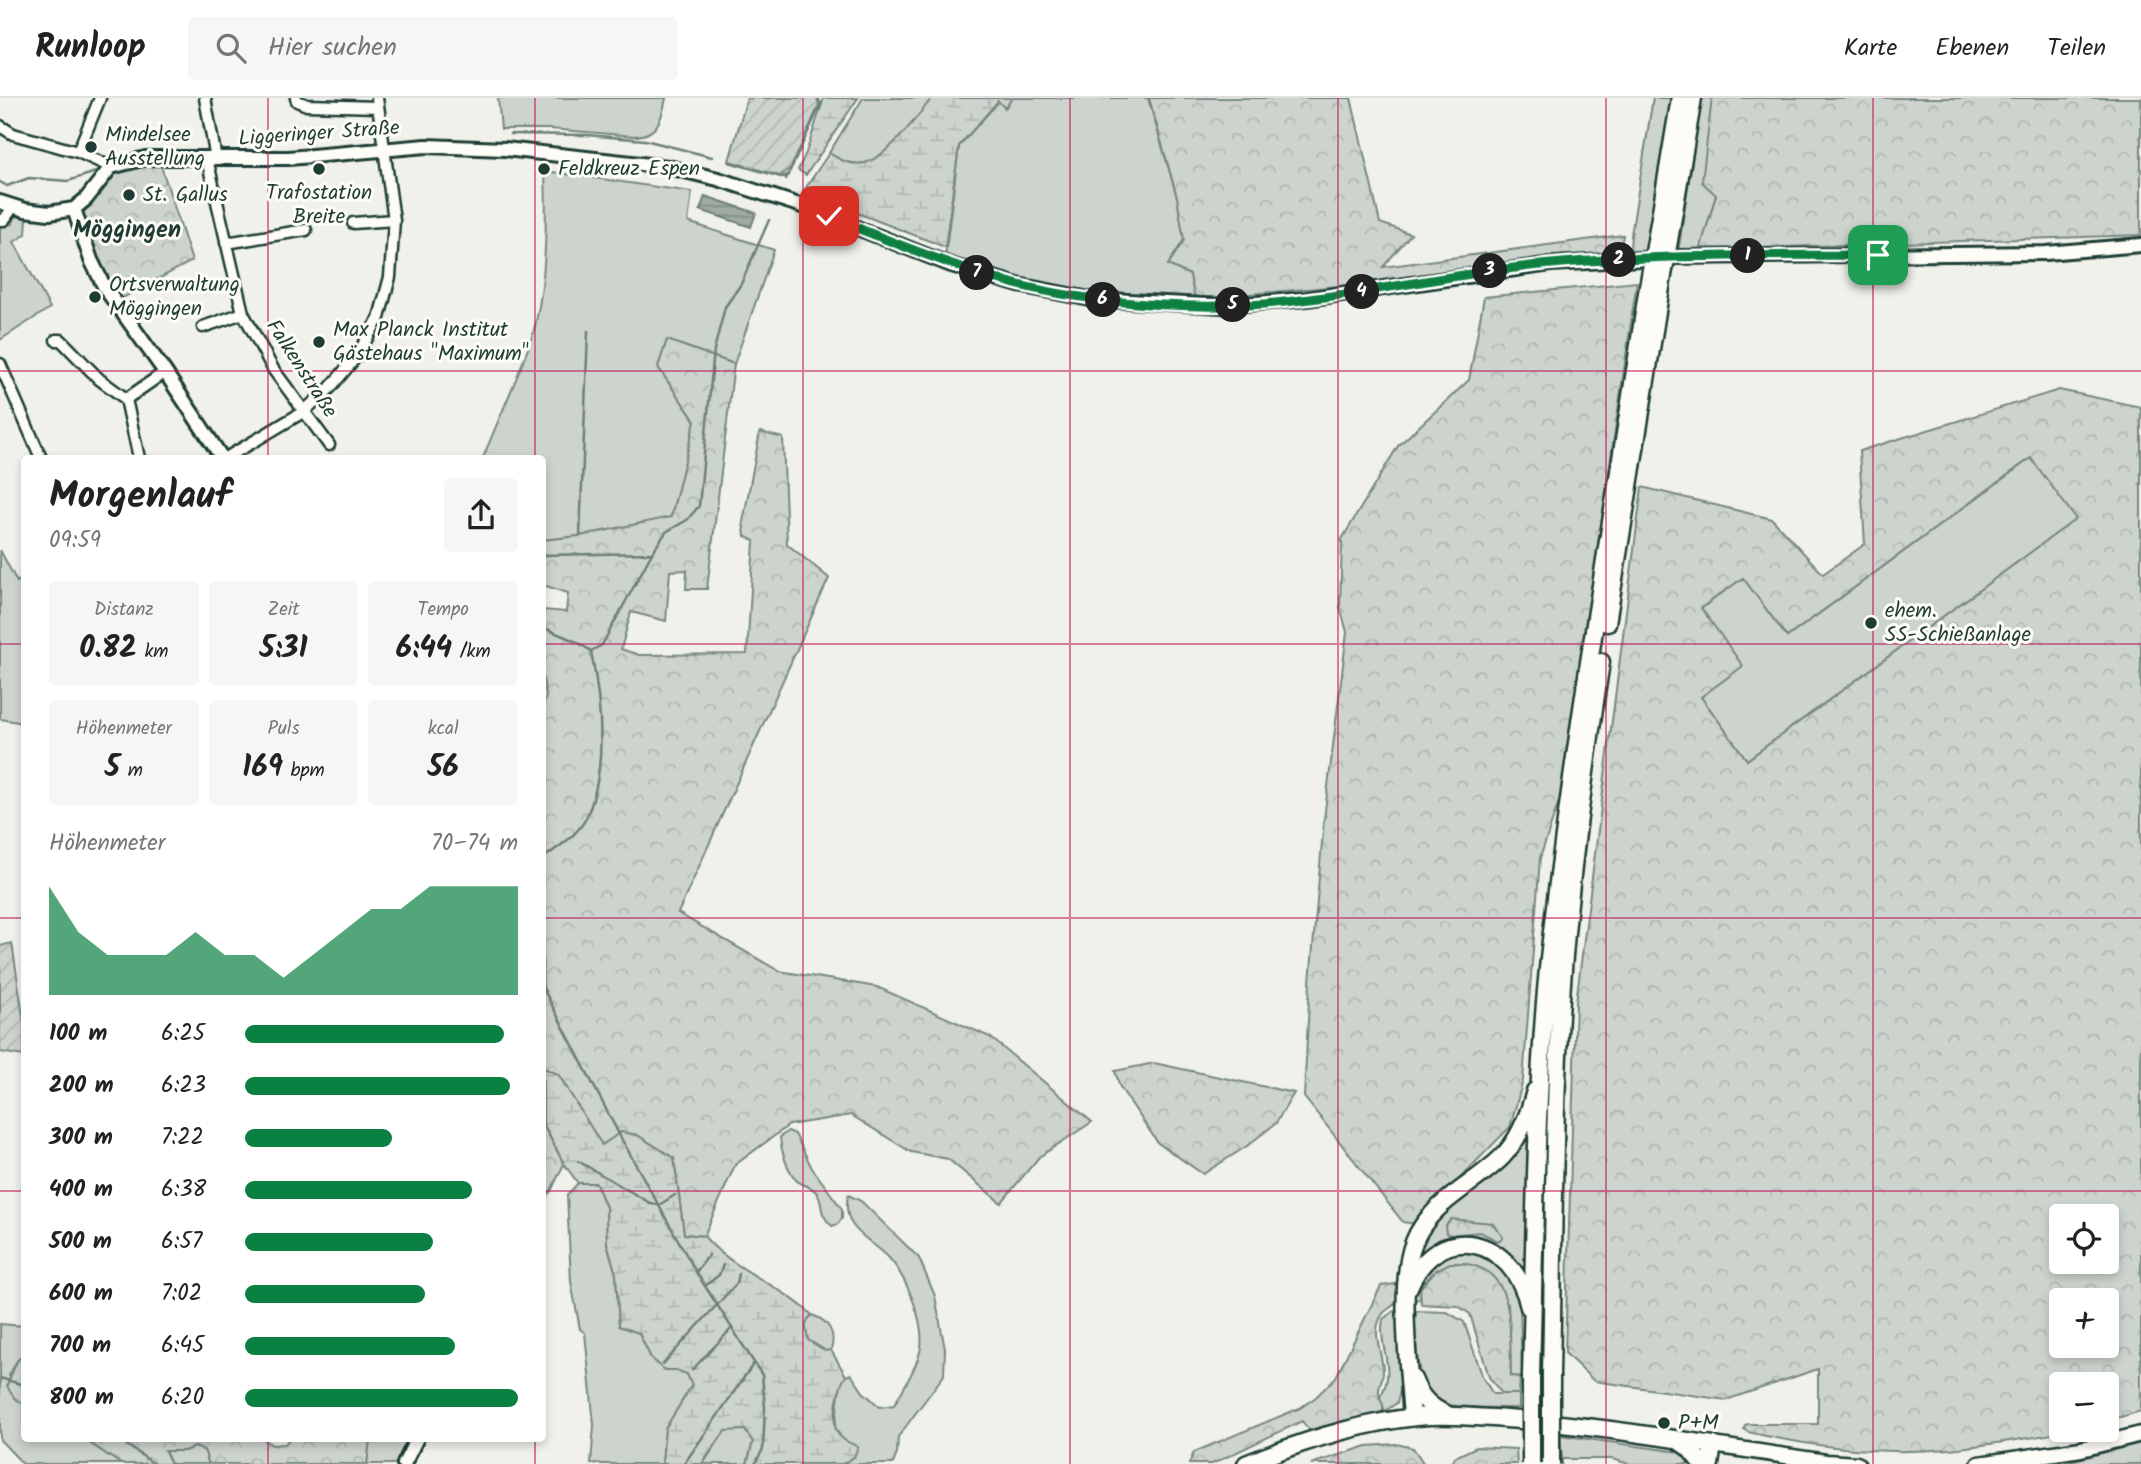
<!DOCTYPE html>
<html lang="de">
<head>
<meta charset="utf-8">
<style>
  body { margin:0; font-family:Kalam,sans-serif; background:#f6f6f6; color:#222; height:100vh; display:flex; flex-direction:column; font-size:26px; white-space:nowrap }
  * { box-sizing:border-box; margin:0 }
  p { font-size:23px; color:#767676 }
  .icon { flex:none; width:38px; height:38px; fill:none; stroke:currentColor; stroke-width:2; stroke-linecap:round; stroke-linejoin:round }
  .map { position:relative; flex:1; overflow:hidden }
  .sheet { position:absolute; left:21px; top:357px; width:525px; height:987px; display:flex; flex-direction:column; background:#fff; border-radius:7px; box-shadow:0 4px 10px #0003 }
  .sheet>* { flex:none }
  .tools { position:absolute; left:2049px; top:1106px; display:grid; gap:14px }
  .tools a { display:grid; place-items:center; width:70px; height:70px; border-radius:7px; background:#fff; box-shadow:0 4px 10px #0003; font-size:35px }
  .pin { position:absolute; display:grid; place-items:center; width:60px; height:60px; color:#fff; margin:-30px; border-radius:14px; box-shadow:0 4px 10px #0006 }
  .km { position:absolute; width:35px; height:35px; margin:-18px; border-radius:50%; background:#222; color:#fff; font-size:19px; line-height:35px; text-align:center }
  .round { display:grid; place-items:center; flex:none; width:74px; height:74px; border-radius:7px; background:#f6f6f6 }
  .overview { display:flex; align-items:center; justify-content:space-between; height:119px; padding:0 28px }
  h1 { font-size:38px; font-weight:600; line-height:52px }
  .figures { display:grid; grid-template-columns:repeat(3,1fr); gap:10px; height:119px; padding:7px 28px }
  .figures div { display:grid; align-content:center; border-radius:7px; background:#f6f6f6; text-align:center }
  .figures b { font-size:30px; font-weight:600 }
  .figures small { font-size:19px; font-weight:400 }
  .figures p { font-size:19px }
  .chart { height:196px; padding:14px 28px }
  .chart p { display:flex; justify-content:space-between }
  .chart svg { width:100%; height:126px; margin-top:7px; fill:#0b8043; opacity:.7 }
  ul { padding:0 28px; list-style:none; font-size:23px }
  li { display:grid; grid-template-columns:112px 84px 1fr; align-items:center; height:52px }
  li i { height:18px; border-radius:9px; background:#0b8043 }
  header { display:flex; align-items:center; gap:42px; box-sizing:border-box; height:98px; padding:0 35px; background:#fff; border-bottom:2px solid #e0e0e0 }
  header strong { font-size:33px }
  nav { display:flex; gap:38px; margin-inline-start:auto; font-size:24px }
  .search { width:490px; height:63px; background:#f6f6f6; display:flex; align-items:center; gap:18px; box-sizing:border-box; padding:0 24px; border-radius:7px; color:#767676; font-size:26px }
  .map>svg:first-child { display:block }
  .grass { fill:#cdd3cd; stroke:#768880; stroke-width:2 }
  .forest { fill:url(#forest-crowns); stroke:#768880; stroke-width:2; fill-rule:evenodd }
  .wetland { fill:url(#wetland-marsh); stroke:#768880; stroke-width:2 }
  .garden { fill:url(#garden-furrows); stroke:#768880; stroke-width:2 }
  .water { fill:url(#water-rules); stroke:#6c8077; stroke-width:2 }
  .lines { fill:none; stroke-linecap:round; stroke-linejoin:round }
  .stream { stroke:#6c8077; stroke-width:2.5 }
  .minor-casing { stroke:#1f3d34; stroke-width:15 }
  .tertiary-casing { stroke:#1f3d34; stroke-width:18 }
  .secondary-casing { stroke:#1f3d34; stroke-width:19 }
  .primary-casing { stroke:#1f3d34; stroke-width:21 }
  .trunk-casing { stroke:#1f3d34; stroke-width:21 }
  .minor { stroke:#fdfcf7; stroke-width:10 }
  .tertiary { stroke:#fdfcf7; stroke-width:12 }
  .secondary { stroke:#fdfcf7; stroke-width:14 }
  .primary { stroke:#fdfcf7; stroke-width:16 }
  .trunk { stroke:#fdfcf7; stroke-width:16 }
  .trunk-bridge-casing { stroke:#1f3d34; stroke-width:21; stroke-linecap:butt }
  .trunk-bridge { stroke:#fdfcf7; stroke-width:16 }
  .route-casing { stroke:#fff; stroke-width:14 }
  .route { stroke:#0b8043; stroke-width:9 }
  .grid { fill:none; stroke:#c2185b; stroke-width:2; stroke-opacity:0.55 }
  .poi-dot { fill:#1f3d34; stroke:#fdfcf7; stroke-width:2.5 }
  .labels { text-anchor:middle; dominant-baseline:central; stroke-width:6; stroke-linejoin:round; paint-order:stroke }
  .street-label { font-size:21px; fill:#1f3d34; stroke:#fdfcf7 }
  .poi-label { font-size:21px; fill:#1f3d34; stroke:#fdfcf7; text-anchor:start }
  .quarter-label { font-size:24px; font-weight:bold; fill:#1f3d34; stroke:#fdfcf7 }
</style>
</head>
<body>
<header>
<strong>Runloop</strong>
<div class="search"><svg class="icon" aria-label="search" viewBox="0 0 24 24"><circle cx="10" cy="10" r="6"/><path d="M15 15l6 6"/></svg>Hier suchen</div>
<nav><a>Karte</a><a>Ebenen</a><a>Teilen</a></nav>
</header>
<div class="map">
<svg width="2141" height="1366" viewBox="0 0 2141 1366">
  <defs>
    <pattern id="forest-crowns" width="20" height="18" patternUnits="userSpaceOnUse" patternTransform="scale(1.75)"><rect width="20" height="18" fill="#cdd3cd"/><path d="M2 6a3 3 0 1 1 6 0M12 15a3 3 0 1 1 6 0" fill="none" stroke="#b0b6b1"/></pattern>
    <pattern id="wetland-marsh" width="20" height="14" patternUnits="userSpaceOnUse" patternTransform="scale(1.75)"><rect width="20" height="14" fill="#cdd3cd"/><path d="M1 5h8M5 5V1M11 12h8M15 12V8" fill="none" stroke="#b0b6b1"/></pattern>
    <pattern id="garden-furrows" width="10" height="10" patternUnits="userSpaceOnUse" patternTransform="scale(1.75)"><rect width="10" height="10" fill="#cdd3cd"/><path d="M-1 1l2-2M0 10L10 0M9 11l2-2" fill="none" stroke="#b0b6b1"/></pattern>
    <pattern id="water-rules" width="6" height="5" patternUnits="userSpaceOnUse" patternTransform="scale(1.75)"><rect width="6" height="5" fill="#9faca4"/><path d="M0 2.5h6" fill="none" stroke="#818d86"/></pattern>
  </defs>
  <rect width="100%" height="100%" fill="#f0f1eb"/>
  <filter id="ink" filterUnits="userSpaceOnUse"><feTurbulence type="fractalNoise" baseFrequency=".0143" numOctaves="2"/><feDisplacementMap in="SourceGraphic" scale="14" xChannelSelector="R" yChannelSelector="G"/><feConvolveMatrix kernelMatrix="1 2 1 2 8 2 1 2 1" color-interpolation-filters="sRGB"/></filter>
  <g filter="url(#ink)">
    <path class="grass" d="M498,0H666C662,21 657,38 634,38L550,31H501Z
      M863,0H932C917,19 889,58 865,65C851,68 840,62 829,55Z
      M1012,0H1148L1177,99L1184,142L1168,167L1190,177L1195,201C1135,199 1076,197 1017,182C993,176 969,167 945,159L959,48L999,3L1005,9Z
      M1653,0H1672L1645,155L1635,154L1630,150L1631,137Z
      M1701,0H1712L1716,97L1700,152L1678,155Z
      M545,73L692,94L688,124L774,152L734,266L667,242L658,269L695,323L671,419L580,438L543,442L542,360H483C498,322 516,284 530,245C547,195 547,126 545,73Z
      M16,118L27,120L26,136L14,144L50,210L0,242V129L12,126Z
      M2031,360L2077,421L1747,662L1701,599V511L1743,479L1787,539Z
      M0,452L17,484L24,479V625L0,621Z
      M1528,1029L1531,1030L1525,1180L1477,1142L1413,1173L1419,1147L1429,1128Z
      M788,1033L795,1036L812,1070L842,1111V1120L838,1126L832,1128C816,1113 825,1105 816,1094C811,1088 801,1087 796,1082C787,1071 781,1053 780,1039Z
      M578,1085H596L606,1109L607,1145L616,1176L619,1228L639,1235L651,1260L665,1272H676L687,1276L692,1287L665,1331L662,1366H591L594,1327L585,1235L580,1231L571,1184L567,1097Z
      M848,1097L861,1103L919,1160L935,1198L945,1251L944,1277L898,1339L897,1355L893,1366H842L854,1359L835,1330L840,1286L846,1278L851,1276L863,1294L880,1309L894,1307C903,1291 915,1273 920,1254C927,1228 907,1180 889,1160C869,1139 841,1133 848,1097Z
      M1475,1150L1507,1170L1520,1204L1522,1279L1511,1278L1508,1206L1466,1165C1443,1166 1421,1177 1420,1201L1414,1202L1419,1181L1448,1153Z
      M1394,1213H1399L1401,1289L1397,1305L1382,1315L1384,1311L1380,1299C1396,1273 1381,1255 1382,1229L1383,1221Z
      M1416,1213L1447,1214L1464,1224L1483,1280L1493,1296H1519V1310C1502,1310 1450,1311 1437,1304C1415,1292 1416,1240 1414,1217H1416Z
      M812,1217C829,1223 836,1235 831,1252L826,1253L808,1242C806,1232 803,1224 812,1217Z
      M0,1226L24,1228V1256L17,1263L9,1277L20,1304L24,1305V1340L84,1341L121,1366H23L0,1342Z
      M734,1331L745,1332L753,1344L747,1366H703L725,1333Z
      M1560,1337L1679,1354L1696,1366H1629L1612,1361H1562V1366H1560V1359H1562Z
      M370,1341H409L397,1366H367Z
      M2141,1345V1366H2052L2067,1364Z
      M194,1349L204,1352L209,1366H171L164,1353H184Z"/>
    <path class="forest" d="M1149,0H1351L1380,125L1411,136L1383,169L1623,137L1620,154L1372,185L1195,201L1190,177L1168,167L1184,142L1177,99Z
      M1712,0H2141V137L1700,152L1716,97L1702,84Z
      M161,68L192,163L115,204L96,173L81,115L110,76L119,70Z
      M1637,184L1561,697L1540,760L1523,982L1510,1029L1415,1126L1403,1124L1304,999L1310,884L1324,721L1347,534L1340,509L1342,441L1398,348L1469,282L1484,199Z
      M667,242L734,266L707,491H686L687,472L670,473L666,523L631,514L621,551L639,557L747,556L754,443L745,438L743,424L760,334L783,340L787,446L829,480L678,815L779,873L877,889L990,939L1092,1024L1039,1059L1001,1105L948,1061L911,1054L851,1017L789,1027L735,1067L704,1138L684,1136L674,1060L637,1037L621,1034L602,1048L558,976L543,970L542,612L546,598L542,574L543,512L566,514L568,495L543,487L542,442L580,438L671,419L695,323L658,269Z
      M2059,292L2141,309V1313L2107,1323V1286H2062V1332H2076C2034,1339 1992,1347 1949,1351C1884,1357 1812,1349 1748,1334L1744,1331L1745,1327L1748,1326H1818V1271L1726,1302L1594,1283L1565,1255L1576,904L1642,389L1772,421L1823,476L1865,446L1859,353ZM2031,360L2076,421L1747,662L1701,599L1743,568L1701,510L1743,480L1787,539ZM2062,1118H2107V1164H2062ZM2062,1202H2107V1248H2062Z
      M1154,965L1294,995L1276,1025L1247,1048L1203,1076L1158,1045L1120,989L1115,973Z
      M542,1025L564,1066L551,1093L543,1102Z
      M1451,1121L1492,1125L1503,1139L1498,1143L1480,1134L1450,1137L1446,1135L1445,1128Z
      M1450,1165C1519,1162 1509,1229 1511,1278L1520,1279L1519,1296H1502L1489,1279L1470,1216L1458,1208L1421,1206L1420,1190L1436,1172Z
      M1395,1186L1401,1192C1396,1215 1383,1206 1378,1226C1374,1241 1383,1258 1383,1274C1383,1281 1378,1289 1379,1295C1379,1304 1386,1306 1382,1315L1309,1332L1302,1323L1212,1366H1189L1194,1354L1300,1310L1316,1299L1336,1279L1381,1188Z
      M24,1256V1305C15,1303 10,1295 7,1287L17,1263Z
      M264,1341L272,1347L285,1346L289,1341H370L367,1366H209L204,1352L194,1349L184,1353H165L171,1366H121L84,1341Z
      M1396,1346L1413,1350L1424,1366H1311L1367,1348Z
      M1476,1349L1516,1351L1517,1366H1450L1455,1359Z"/>
    <path class="wetland" d="M824,0H858L806,77L798,72L806,55Z
      M932,0H1012L1005,10L998,3L959,48L945,149L803,94L829,55C840,62 851,68 865,65C889,58 917,19 932,0Z
      M543,970L558,976L602,1047L621,1034L637,1037L674,1060L684,1136L704,1138C732,1172 780,1186 812,1217C803,1224 806,1232 808,1242L826,1253L831,1252L846,1278C839,1287 832,1321 836,1332C840,1342 849,1344 858,1349L854,1359L842,1366H747L753,1344L745,1332L725,1333L702,1366H662L665,1331L692,1287L687,1276L676,1272H665L651,1260L639,1235L619,1228L616,1176L607,1145L606,1109L596,1085H578L564,1066L543,1025Z"/>
    <path class="garden" d="M747,0H817L819,7L792,69L780,78L729,63Z
      M12,845L24,924V958L0,954V848Z"/>
    <path class="water" d="M705,98L756,115L751,129L700,112Z"/>
    <g class="lines">
      <path class="stream" d="M510,36L586,37L645,42L712,59
        M729,64L781,79L789,77
        M786,81L821,6L818,0
        M0,84L7,88L29,80L68,83L99,73
        M580,438L588,233
        M542,457L652,455L666,434L687,422L699,408L714,252L725,209L741,186L769,122
        M542,529L577,544L591,553L602,547L652,455
        M542,761C557,750 578,737 586,720C608,672 601,604 591,553
        M542,888L621,1040L696,1174L762,1277L765,1310L763,1351L755,1366
        M578,1063L650,1105L659,1107L675,1097
        M696,1174L709,1157
        M705,1188L719,1177L723,1167
        M663,1266L737,1185L739,1176
        M692,1272L732,1230
        M0,1280L24,1287
        M117,1340L154,1366
        M684,1366L754,1265"/>
      <g class="minor-casing">
        <path id="minor" d="M205,0L216,61
          M296,0L297,3L307,7L378,9
          M0,28L13,36L78,54L111,69
          M78,54L100,0
          M207,61L243,215L273,271L329,347
          M0,122H4L13,109
          M353,125L394,122
          M226,145L306,132
          M203,229L243,215
          M56,242H61L99,281L126,301
          M0,266L41,360
          M139,360L126,301L165,274
          M226,360L303,314L330,290L356,259L379,220L390,179L394,122L377,0"/>
      </g>
      <g class="tertiary-casing">
        <path id="tertiary" d="M0,104L25,112L49,115L74,111L86,101L111,69L146,60H289L426,48L505,51L668,69L718,81L799,107L951,167L1018,187L1090,201L1222,208L1307,201L1551,166L1677,159L2046,155L2141,147
          M74,111L91,162L105,190L165,274L222,360
          M404,1366L417,1340"/>
      </g>
      <g class="secondary-casing">
        <path id="secondary" d="M1713,1347L1826,1364L1857,1366
          M1979,1366L2081,1351L2141,1336"/>
      </g>
      <g class="primary-casing">
        <path id="primary" d="M1246,1366C1300,1344 1358,1325 1416,1319C1446,1316 1476,1319 1506,1321C1576,1326 1645,1336 1713,1347"/>
      </g>
      <g class="trunk-casing">
        <path id="trunk" d="M1658,131L1680,0
          M1671,131L1693,0
          M1607,525L1660,195
          M1408,1191C1438,1119 1514,1139 1529,1209
          M1551,1277C1554,1137 1553,997 1564,858C1572,760 1586,662 1601,564
          M1531,1278C1535,1136 1535,992 1550,851C1575,631 1614,413 1647,195
          M1413,1281C1420,1299 1430,1310 1448,1317
          M1412,1319C1409,1275 1398,1182 1414,1144C1429,1105 1474,1087 1502,1059C1519,1042 1529,1016 1535,993
          M1676,1341L1689,1350L1702,1366
          M1710,1366L1713,1347"/>
      </g>
      <use href="#minor" class="minor"/>
      <use href="#tertiary" class="tertiary"/>
      <use href="#secondary" class="secondary"/>
      <use href="#primary" class="primary"/>
      <use href="#trunk" class="trunk"/>
      <g class="trunk-bridge-casing">
        <path id="trunk-bridge" d="M1647,195L1658,131
          M1660,195L1671,131
          M1531,1366V1278
          M1551,1366V1277"/>
      </g>
      <use href="#trunk-bridge" class="trunk-bridge"/>
    </g>
  </g>
  <g class="lines" filter="url(#ink)">
    <g class="route-casing">
      <path id="route" d="M829,118C890,144 951,168 1015,186C1088,205 1190,212 1265,206C1361,198 1455,174 1551,166C1660,156 1769,158 1878,157"/>
    </g>
    <use href="#route" class="route"/>
  </g>
  <path class="grid" d="M268,0V360M535,0V360M803,0V1366M1070,0V1366M1338,0V1366M1606,0V1366M1873,0V1366M0,273H2141M0,546H24M542,546H2141M0,820H24M542,820H2141M0,1093H24M542,1093H2141M268,1340V1366M535,1340V1366"/>
  <g class="poi-dot">
    <circle cx="91" cy="49" r="7"/>
    <circle cx="319" cy="71" r="7"/>
    <circle cx="544" cy="71" r="7"/>
    <circle cx="129" cy="97" r="7"/>
    <circle cx="95" cy="199" r="7"/>
    <circle cx="319" cy="244" r="7"/>
    <circle cx="1871" cy="525" r="7"/>
    <circle cx="1664" cy="1325" r="7"/>
  </g>
  <g class="labels">
    <g class="street-label">
      <text transform="translate(319 36) rotate(-4)">Liggeringer Straße</text>
      <text transform="translate(301 271) rotate(57)">Falkenstraße</text>
    </g>
    <g class="poi-label">
      <text x="105" y="37">Mindelsee<tspan x="105" dy="24">Ausstellung</tspan></text>
      <text x="558" y="71">Feldkreuz Espen</text>
      <text x="319" y="95" text-anchor="middle">Trafostation<tspan x="319" dy="24">Breite</tspan></text>
      <text x="143" y="97">St. Gallus</text>
      <text x="109" y="187">Ortsverwaltung<tspan x="109" dy="24">Möggingen</tspan></text>
      <text x="333" y="232">Max Planck Institut<tspan x="333" dy="24">Gästehaus "Maximum"</tspan></text>
      <text x="1885" y="513">ehem.<tspan x="1885" dy="24">SS-Schießanlage</tspan></text>
      <text x="1678" y="1325">P+M</text>
    </g>
    <g class="quarter-label">
      <text x="127" y="132">Möggingen</text>
    </g>
  </g>
</svg>
<div class="tools">
<a><svg class="icon" aria-label="locate" viewBox="0 0 24 24"><circle cx="12" cy="12" r="6"/><path d="M12 2v4M12 18v4M2 12h4M18 12h4"/></svg></a>
<a>+</a>
<a>−</a>
</div>
<div class="pin" style="left:1878px;top:157px;background:#1e9e55"><svg class="icon" aria-label="arrive" viewBox="0 0 24 24"><path d="M6 21V4h12l-3 4 3 4H6"/></svg></div>
<div class="pin" style="left:829px;top:118px;background:#d93025"><svg class="icon" aria-label="check" viewBox="0 0 24 24"><path d="M5 12l5 5 9-10"/></svg></div>
<b class="km" style="left:1748px;top:158px">1</b>
<b class="km" style="left:1619px;top:162px">2</b>
<b class="km" style="left:1490px;top:173px">3</b>
<b class="km" style="left:1362px;top:194px">4</b>
<b class="km" style="left:1233px;top:207px">5</b>
<b class="km" style="left:1103px;top:202px">6</b>
<b class="km" style="left:977px;top:175px">7</b>
<section class="sheet">
<div class="overview"><div><h1>Morgenlauf</h1><p>09:59</p></div><a class="round"><svg class="icon" aria-label="share" viewBox="0 0 24 24"><path d="M12 15V3M7 8l5-5 5 5M5 13v7h14v-7"/></svg></a></div>
<div class="figures">
<div><p>Distanz</p><b>0.82<small> km</small></b></div>
<div><p>Zeit</p><b>5:31</b></div>
<div><p>Tempo</p><b>6:44<small> /km</small></b></div>
</div>
<div class="figures">
<div><p>Höhenmeter</p><b>5<small> m</small></b></div>
<div><p>Puls</p><b>169<small> bpm</small></b></div>
<div><p>kcal</p><b>56</b></div>
</div>
<div class="chart"><p><span>Höhenmeter</span>70–74 m</p>
<svg viewBox="0 0 160 44" preserveAspectRatio="none"><path d="M0 44V6L10 22L20 30L30 30L40 30L50 22L60 30L70 30L80 38L90 30L100 22L110 14L120 14L130 6L140 6L150 6L160 6V44z"/></svg>
</div>
<ul>
<li><b>100 m</b>6:25<i style="width:95%"></i></li>
<li><b>200 m</b>6:23<i style="width:97%"></i></li>
<li><b>300 m</b>7:22<i style="width:54%"></i></li>
<li><b>400 m</b>6:38<i style="width:83%"></i></li>
<li><b>500 m</b>6:57<i style="width:69%"></i></li>
<li><b>600 m</b>7:02<i style="width:66%"></i></li>
<li><b>700 m</b>6:45<i style="width:77%"></i></li>
<li><b>800 m</b>6:20<i style="width:100%"></i></li>
</ul>
</section>
</div>
</body>
</html>
